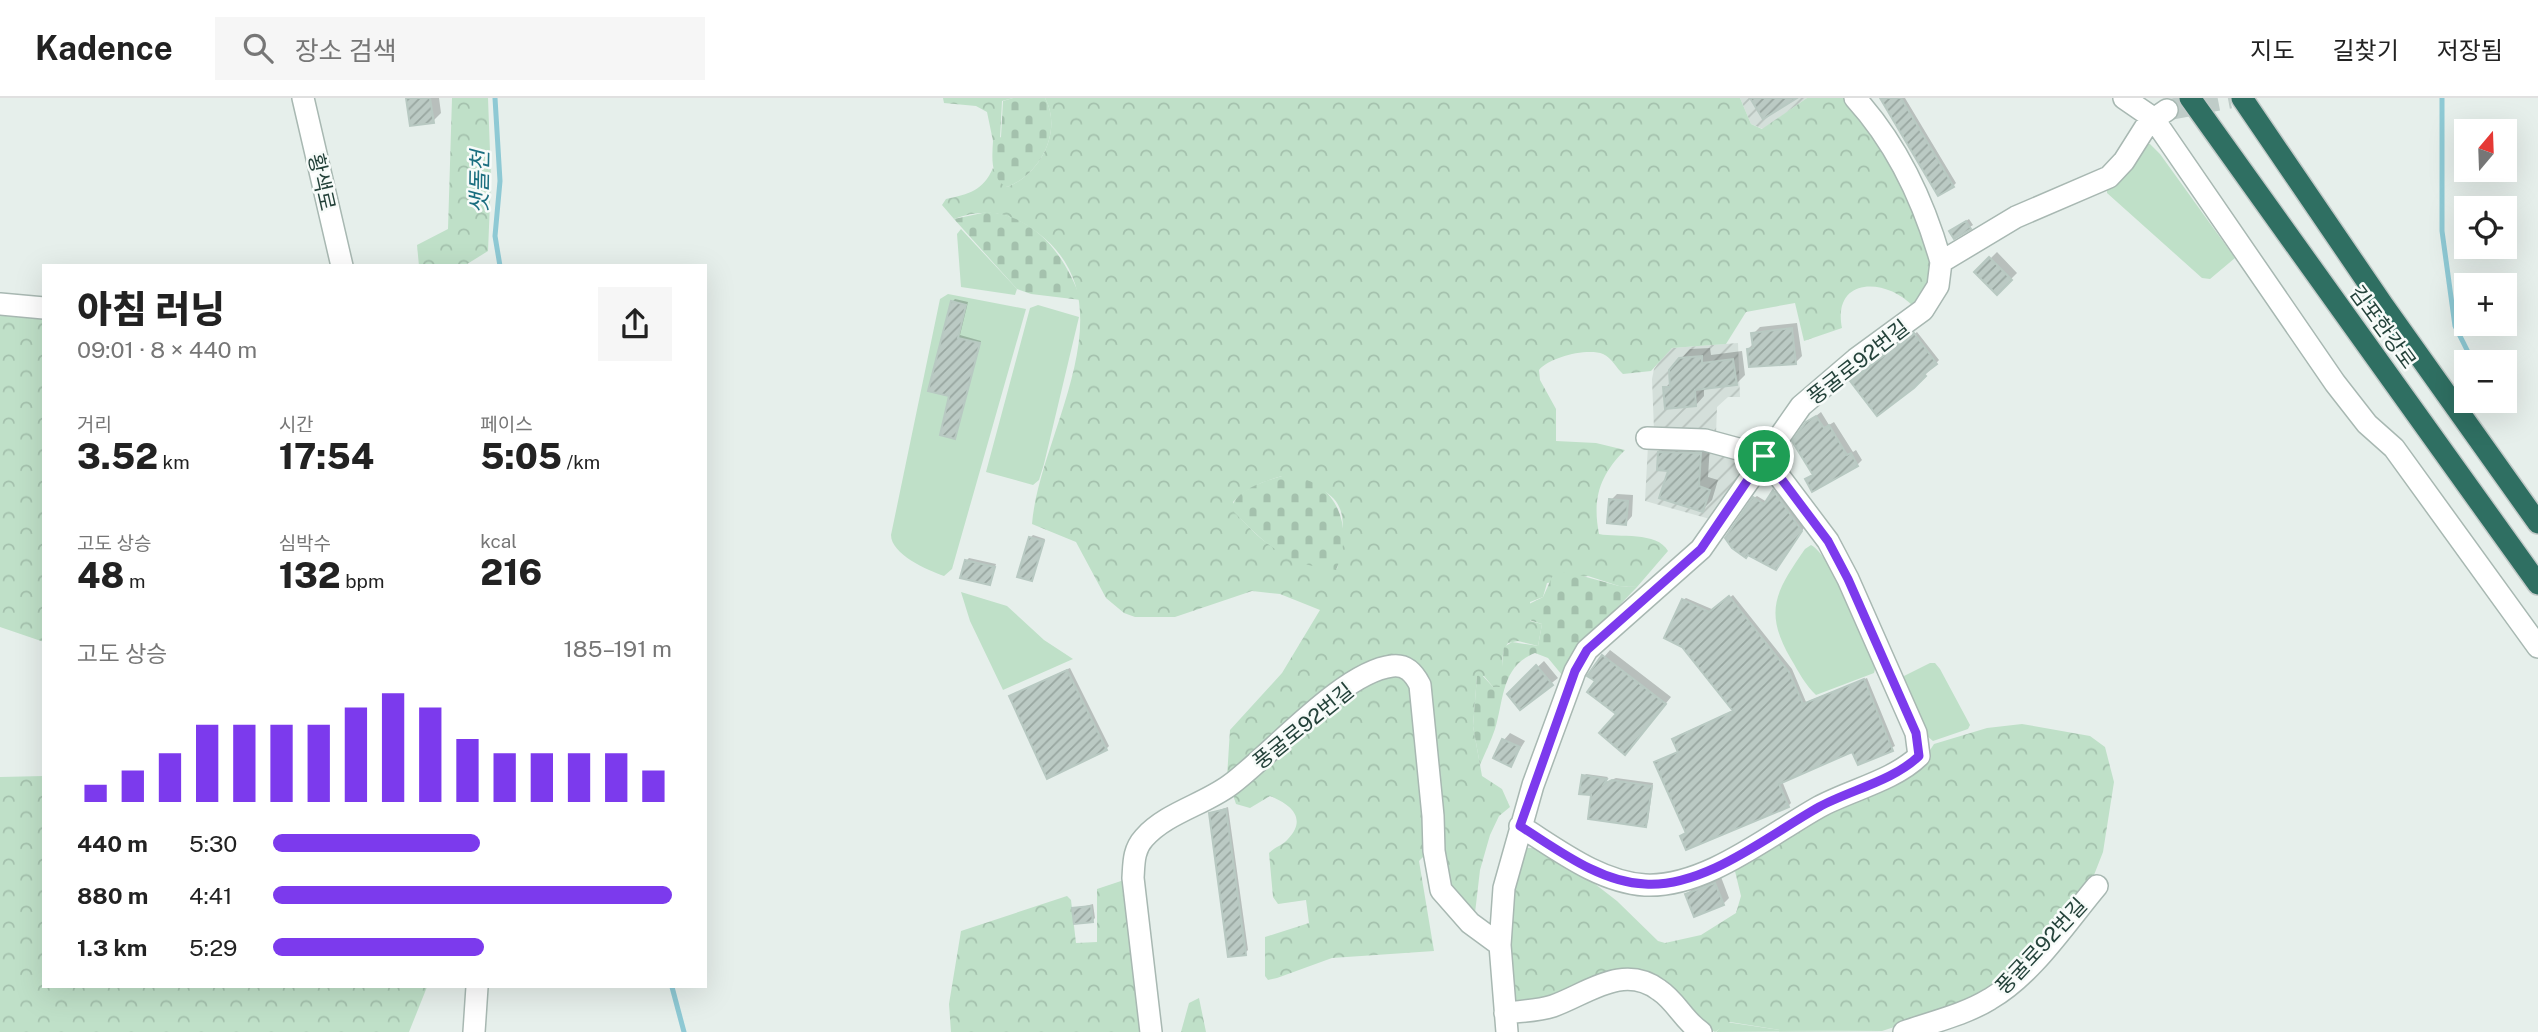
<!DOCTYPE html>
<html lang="ko">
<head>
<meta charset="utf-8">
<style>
  body { margin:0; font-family:"Public Sans","Noto Sans KR",sans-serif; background:#f6f6f6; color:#222; height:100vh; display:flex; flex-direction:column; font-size:26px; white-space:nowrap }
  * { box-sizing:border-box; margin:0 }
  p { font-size:23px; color:#767676 }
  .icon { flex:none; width:38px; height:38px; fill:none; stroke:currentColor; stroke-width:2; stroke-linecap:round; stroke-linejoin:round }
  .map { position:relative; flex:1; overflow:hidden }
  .panel { position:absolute; left:42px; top:166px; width:665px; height:724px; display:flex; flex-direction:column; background:#fff; border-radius:0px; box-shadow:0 7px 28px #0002 }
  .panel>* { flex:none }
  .needle { width:46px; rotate:19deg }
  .fabs { position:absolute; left:2454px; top:21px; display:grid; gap:14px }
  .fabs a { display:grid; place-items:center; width:63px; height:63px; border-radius:0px; background:#fff; box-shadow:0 7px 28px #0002; font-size:35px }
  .pin { position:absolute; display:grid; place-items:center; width:60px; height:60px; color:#fff; margin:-30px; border:4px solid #fff; border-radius:50%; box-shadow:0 2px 7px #0007 }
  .round { display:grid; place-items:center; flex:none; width:74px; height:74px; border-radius:0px; background:#f6f6f6 }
  .headline { display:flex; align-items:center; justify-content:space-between; height:119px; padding:0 35px }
  h1 { font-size:38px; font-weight:800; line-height:52px }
  .figures { display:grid; grid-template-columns:repeat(3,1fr); gap:10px; height:119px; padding:7px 35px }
  .figures div { display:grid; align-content:center }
  .figures b { font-size:35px; font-weight:800 }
  .figures small { font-size:19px; font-weight:400 }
  .figures p { font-size:19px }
  .chart { height:196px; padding:14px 35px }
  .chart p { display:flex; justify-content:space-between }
  .chart svg { width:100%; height:126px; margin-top:7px; stroke:#7c3aed; stroke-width:6 }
  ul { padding:0 35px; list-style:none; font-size:23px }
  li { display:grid; grid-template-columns:112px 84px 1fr; align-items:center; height:52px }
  li i { height:18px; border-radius:9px; background:#7c3aed }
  header { display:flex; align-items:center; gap:42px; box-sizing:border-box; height:98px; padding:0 35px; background:#fff; border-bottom:2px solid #e0e0e0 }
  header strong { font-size:33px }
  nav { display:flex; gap:38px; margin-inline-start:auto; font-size:24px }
  .search { width:490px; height:63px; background:#f6f6f6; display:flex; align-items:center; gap:18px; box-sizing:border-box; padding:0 24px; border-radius:0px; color:#767676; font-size:26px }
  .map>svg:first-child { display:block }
  .industrial { fill:url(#industrial-furrows) }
  .forest { fill:url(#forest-crowns); fill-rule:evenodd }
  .cemetery { fill:url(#cemetery-stones) }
  .garden { fill:#bfe0c8 }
  .shadow { fill:#0003 }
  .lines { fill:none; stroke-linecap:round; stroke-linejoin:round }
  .stream { stroke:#8ec9d4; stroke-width:5 }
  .building { fill:url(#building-hatch); stroke:#b8c9c2; stroke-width:2 }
  .minor-tunnel { stroke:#bfccc8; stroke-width:21; stroke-dasharray:21 10; stroke-linecap:butt }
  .minor-casing { stroke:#a8b8b2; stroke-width:24 }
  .highway-casing { stroke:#c2cac8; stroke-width:24 }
  .minor { stroke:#fff; stroke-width:21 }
  .highway { stroke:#2f6f62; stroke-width:21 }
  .route-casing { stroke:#fff; stroke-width:14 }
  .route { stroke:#7c3aed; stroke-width:9 }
  .labels { text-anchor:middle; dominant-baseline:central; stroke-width:5; stroke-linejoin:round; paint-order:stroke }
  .street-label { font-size:21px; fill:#24423a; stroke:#f7fbf9 }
  .water-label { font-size:23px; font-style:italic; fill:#1c6f80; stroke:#f7fbf9 }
</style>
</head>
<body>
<header>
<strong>Kadence</strong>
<div class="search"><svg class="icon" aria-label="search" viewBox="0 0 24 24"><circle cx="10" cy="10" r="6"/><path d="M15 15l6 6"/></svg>장소 검색</div>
<nav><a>지도</a><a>길찾기</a><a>저장됨</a></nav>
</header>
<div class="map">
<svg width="2538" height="934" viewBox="0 0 2538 934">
  <defs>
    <pattern id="industrial-furrows" width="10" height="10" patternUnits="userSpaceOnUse" patternTransform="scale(1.75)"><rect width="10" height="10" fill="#d4dfda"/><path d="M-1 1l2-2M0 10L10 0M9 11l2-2" fill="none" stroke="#b6c1bc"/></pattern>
    <pattern id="forest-crowns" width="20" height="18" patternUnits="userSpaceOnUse" patternTransform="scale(1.75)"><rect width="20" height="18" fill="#bfe0c8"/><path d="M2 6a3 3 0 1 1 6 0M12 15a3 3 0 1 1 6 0" fill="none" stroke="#a4c1ad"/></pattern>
    <pattern id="cemetery-stones" width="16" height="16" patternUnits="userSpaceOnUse" patternTransform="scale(1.75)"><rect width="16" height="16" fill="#bfe0c8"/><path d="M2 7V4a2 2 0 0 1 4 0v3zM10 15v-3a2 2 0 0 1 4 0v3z" fill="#a4c1ad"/></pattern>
    <pattern id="building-hatch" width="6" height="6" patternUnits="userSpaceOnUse" patternTransform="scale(1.75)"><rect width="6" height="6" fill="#bbcac4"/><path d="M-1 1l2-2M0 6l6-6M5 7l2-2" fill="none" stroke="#98a6a0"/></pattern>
  </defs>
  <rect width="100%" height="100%" fill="#e6efeb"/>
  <path class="industrial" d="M1740,0H1807L1763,31L1751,26Z
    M1738,245L1740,299H1728L1717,309L1716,337L1654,332L1652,281L1654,271L1666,254L1672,250Z
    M1648,347L1693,348L1731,360L1745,367L1710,421L1645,403Z"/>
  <path class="forest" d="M452,0H488L491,81L488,153L464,168H419L417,147L448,131Z
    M943,0H1013L1002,3L1000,41L993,43L987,14L976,8L944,5Z
    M1045,0H1740L1751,26L1762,31L1807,0H1845L1863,18L1906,91L1934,166L1930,191L1913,208C1885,179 1832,179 1842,230L1804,243L1795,205L1746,214L1726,246L1672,250L1651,273L1623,276C1616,270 1612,260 1603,256C1587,250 1550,259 1539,272L1540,282L1556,311V343L1596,345L1625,352C1600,377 1592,400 1599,436C1619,440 1657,433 1668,453L1637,489L1619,488L1588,478L1547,485L1543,499L1530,504V523L1542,526L1538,548L1518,543L1508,545C1497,560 1507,574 1500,589H1493L1484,578H1477L1473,628L1482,678L1502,691L1510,709L1499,718L1490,737L1480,772L1475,815L1458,807L1438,757L1423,759L1419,763L1434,853L1332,860L1277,880L1268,882L1265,878V839L1309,825L1306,802L1278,806L1273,799L1269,755C1275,749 1283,747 1288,741C1308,720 1290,706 1270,698L1250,710L1236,706L1227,679L1230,632L1282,575L1320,512L1280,496L1252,493L1175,519H1135L1124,515L1106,500L1076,444L1032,426C1039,336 1133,207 1038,135C1012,115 986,109 954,121L942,107L946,101C969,96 983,93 993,70L1007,89C1040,77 1063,33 1045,0ZM1282,378C1345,394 1350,407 1337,471C1303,462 1275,457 1250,430C1242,422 1235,416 1233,404C1246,390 1264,383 1282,378Z
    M0,217L44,219V544L0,529Z
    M2022,626L2090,638L2105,649L2114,684L2103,754L2094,777L2020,867L1996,889L1944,913L1882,933L1780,932L1730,924L1715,934L1613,874L1588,880L1558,898L1515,905L1509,895L1508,808L1523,750H1535L1586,779L1617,803L1658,843L1665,845L1701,837L1736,815L1741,798L1734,769L1753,754L1921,666L1934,646L1987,630Z
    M44,678V889H427L409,934H0V679Z
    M1124,782L1146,934H951L949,906L961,833L1067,798L1071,802L1076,845L1097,844V791Z
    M1199,900L1206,934H1181L1189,905Z"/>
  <path class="cemetery" d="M1013,0H1045C1063,33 1040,77 1007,89C990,80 992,60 993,43L1001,39L1003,3Z
    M987,114C1036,117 1066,159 1081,202L1031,196L1017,191L954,121Z
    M1282,378C1335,377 1356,428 1336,472C1287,467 1266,447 1234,414L1232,408C1239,391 1265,383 1282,378Z
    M1568,474L1619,488L1637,489L1590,538L1562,577L1548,560L1535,555C1501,568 1504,602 1495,631C1491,643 1485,655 1480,667L1473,628L1477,578L1481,576L1493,589H1500L1504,549L1512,544L1538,548L1542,526L1526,521L1525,508L1543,499L1553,477Z"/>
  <path class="garden" d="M2146,46H2150L2160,56L2235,160L2210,181L2202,180L2107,95V91Z
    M961,131L1017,191L1015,197L961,189L957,136Z
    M948,196L1026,211L952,471L944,478C927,472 891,456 891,437L940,201Z
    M1038,207L1079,219L1044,366L1039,382L1033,387L986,374L1030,210Z
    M1811,447C1833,459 1867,546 1875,571L1874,575L1816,597C1806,588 1798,573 1791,561C1763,513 1776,493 1805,451Z
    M961,494L1007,508L1044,542L1073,561L1003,592L970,523Z
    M1930,565H1935L1940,571L1970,627L1968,631L1933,643L1927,638L1902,579Z
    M1726,924L1780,932L1882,933L1716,934Z"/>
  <path class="shadow" d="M408,0H439L441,15L433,23Z
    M1882,0H1905L1956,85L1953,88L1939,96Z
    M1969,121L1973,127L1954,139V131Z
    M1997,154L2017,175L1997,195L1977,174Z
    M955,201L968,204L960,237L981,243L955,339L951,297L952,204Z
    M1797,225L1802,258L1796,264L1748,251L1754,245L1753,236L1760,229Z
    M1917,234L1939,262L1925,277L1855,281Z
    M1710,250L1711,257L1742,253L1745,277L1736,286L1704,290V298L1696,307L1665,290L1671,284L1681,261L1690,251Z
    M1821,314L1829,327L1834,324L1853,354L1856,352L1862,362L1857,367L1807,381L1814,375L1807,325Z
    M1670,344L1710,346L1708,379L1718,382L1712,402L1702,412L1660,354Z
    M1777,391L1804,430L1778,467L1754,400L1757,398L1767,404Z
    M1617,396L1633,397L1632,418L1626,425L1611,402Z
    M1033,437L1045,441L1031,481L1030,440Z
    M969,460L996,466L990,485L966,463Z
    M1733,497L1792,571L1806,604L1867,580L1895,648L1859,665L1853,651L1782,683L1791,705L1788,708L1682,738L1687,734L1656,665L1680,653L1674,641L1677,638L1735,612L1683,502L1686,500L1714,512Z
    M1610,552L1671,599L1631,648L1618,615L1598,583L1604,559Z
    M1544,563L1558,580L1521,609L1509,596Z
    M1070,570L1109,648L1106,651L1014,596Z
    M1510,635L1525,643L1510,667L1504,642Z
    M1586,676L1608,679L1602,686L1616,680L1653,685L1648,724L1646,727L1593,696L1584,678Z
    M1228,709L1248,852L1245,855L1211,715Z
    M1721,779L1729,800L1723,806L1687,796L1693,790Z
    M1093,806L1095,820L1092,823L1074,811Z"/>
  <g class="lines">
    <path class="stream" d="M495,0L500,83L495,138L500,168
      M2442,0V133L2455,228L2473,264
      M672,889L684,934"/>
  </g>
  <path class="building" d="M406,0H430L434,25L410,28Z
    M1750,0H1797L1763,21Z
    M1880,0H1901L1954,89L1938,98Z
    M1966,123L1971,131L1954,141L1949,133Z
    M1989,159L2012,182L1997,197L1974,174Z
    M951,203L966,207L958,240L980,245L955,341L940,337L949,298L928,293Z
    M1792,230L1796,266L1749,269L1747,251L1753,250L1751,235Z
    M1914,235L1937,266L1924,276L1926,278L1914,290L1877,318L1850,283Z
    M1702,258V265L1733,261L1737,287L1695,292L1696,308L1665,311L1663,289H1670L1669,272L1679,260Z
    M1816,318L1824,330L1829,327L1847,357L1851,355L1858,368L1812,394L1805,381L1813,377L1792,343L1806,324Z
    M1658,354L1701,355L1699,388L1710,392L1703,414L1659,400L1668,373L1657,372Z
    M1773,392L1802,433L1776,472L1748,457L1746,460L1732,450L1725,440L1753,399L1764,406Z
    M1609,401L1628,403L1626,427L1607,425Z
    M1029,439L1044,443L1032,483L1017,479Z
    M965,462L995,469L990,487L960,480Z
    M1729,498L1789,574L1803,606L1864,581L1893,653L1858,667L1852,654L1779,686L1789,709L1686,752L1680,738L1686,735L1654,664L1678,654L1672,641L1733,613L1682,549L1664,540L1682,501L1709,514Z
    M1602,557L1666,606L1625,657L1599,635L1616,616L1587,594L1595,583L1587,578Z
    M1536,567L1553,587L1520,612L1507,596Z
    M1067,572L1107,652L1047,681L1009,598Z
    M1502,641L1520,649L1511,669L1493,660Z
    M1582,677L1607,681L1604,686L1612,682L1652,688L1646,729L1588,721L1591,697L1579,696Z
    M1226,711L1246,857L1228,859L1209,715Z
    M1715,785L1724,807L1694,819L1685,796Z
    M1091,808L1093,824L1074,826L1072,810Z"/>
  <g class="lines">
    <path class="minor-tunnel" d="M2167,12L2230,0"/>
    <g class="minor-casing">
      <path id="minor" d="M303,0L342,168
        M1855,0C1897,46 1924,104 1941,164
        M2124,0L2153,20L2335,285L2367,326L2394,350L2538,549
        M0,206L44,210
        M1520,728C1557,751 1599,784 1645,787C1705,790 1769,737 1819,709C1850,692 1893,683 1919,658L1916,635L1848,481L1828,443L1764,358L1705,342L1647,340
        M1505,915C1521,913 1538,913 1553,908C1587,896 1623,865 1659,892C1676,903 1684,923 1701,934
        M474,934L477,889
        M1151,934L1133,780C1134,766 1133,752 1144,740C1166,715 1203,707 1230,687C1271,657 1342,574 1392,568C1406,566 1414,575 1420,587L1433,718L1434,753L1441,792L1470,825L1500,847
        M1507,934L1500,847L1504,790L1533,687L1575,573L1587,552L1701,451L1801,308L1856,261L1923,212L1938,188L1941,164L2016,119L2109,79L2124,63L2148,25L2167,12
        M1904,934C1932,924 1964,917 1990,901C2033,876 2065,826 2097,788"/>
    </g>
    <g class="highway-casing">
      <path id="highway" d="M2190,0L2538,486
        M2242,0L2383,207L2538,425"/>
    </g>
    <use href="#minor" class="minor"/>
    <use href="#highway" class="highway"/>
  </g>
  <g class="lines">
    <g class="route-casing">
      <path id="route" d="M1764,358L1828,443L1848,481L1916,635L1919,658C1893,683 1850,692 1819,709C1769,737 1705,790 1645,786C1599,784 1557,751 1520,728L1575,573L1587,552L1701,451Z"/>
    </g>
    <use href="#route" class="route"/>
  </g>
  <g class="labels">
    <g class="street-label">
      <text transform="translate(322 84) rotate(77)">황색로</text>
      <text transform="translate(2383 229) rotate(54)">김포한강로</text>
      <text transform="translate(1858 264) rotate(-38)">풍굴로92번길</text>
      <text transform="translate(1303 628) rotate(-39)">풍굴로92번길</text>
      <text transform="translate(2041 848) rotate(-47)">풍굴로92번길</text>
    </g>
    <g class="water-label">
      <text transform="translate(479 84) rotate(-89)">샛돌천</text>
    </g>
  </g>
</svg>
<div class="fabs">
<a><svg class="needle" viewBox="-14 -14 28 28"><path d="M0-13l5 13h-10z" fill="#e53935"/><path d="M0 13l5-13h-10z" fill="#767676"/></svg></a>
<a><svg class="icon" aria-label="locate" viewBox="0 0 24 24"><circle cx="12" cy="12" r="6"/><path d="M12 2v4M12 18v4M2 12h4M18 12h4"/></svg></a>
<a>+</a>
<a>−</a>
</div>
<div class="pin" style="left:1764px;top:358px;background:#1e9e55"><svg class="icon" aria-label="arrive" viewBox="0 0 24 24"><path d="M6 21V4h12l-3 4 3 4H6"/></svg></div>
<section class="panel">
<div class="headline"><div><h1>아침 러닝</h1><p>09:01 · 8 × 440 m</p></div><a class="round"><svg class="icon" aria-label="share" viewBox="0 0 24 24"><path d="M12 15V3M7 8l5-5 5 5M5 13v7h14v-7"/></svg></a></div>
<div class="figures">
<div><p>거리</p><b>3.52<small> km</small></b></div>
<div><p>시간</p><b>17:54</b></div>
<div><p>페이스</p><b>5:05<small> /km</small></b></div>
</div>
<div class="figures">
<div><p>고도 상승</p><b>48<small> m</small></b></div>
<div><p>심박수</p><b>132<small> bpm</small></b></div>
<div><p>kcal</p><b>216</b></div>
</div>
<div class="chart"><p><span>고도 상승</span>185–191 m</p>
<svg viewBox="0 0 160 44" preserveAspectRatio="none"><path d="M5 44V38M15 44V33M25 44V27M35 44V17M45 44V17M55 44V17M65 44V17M75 44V11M85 44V6M95 44V11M105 44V22M115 44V27M125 44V27M135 44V27M145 44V27M155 44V33"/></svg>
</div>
<ul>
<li><b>440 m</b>5:30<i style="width:52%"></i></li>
<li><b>880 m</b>4:41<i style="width:100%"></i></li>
<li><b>1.3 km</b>5:29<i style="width:53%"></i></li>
</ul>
</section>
</div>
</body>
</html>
